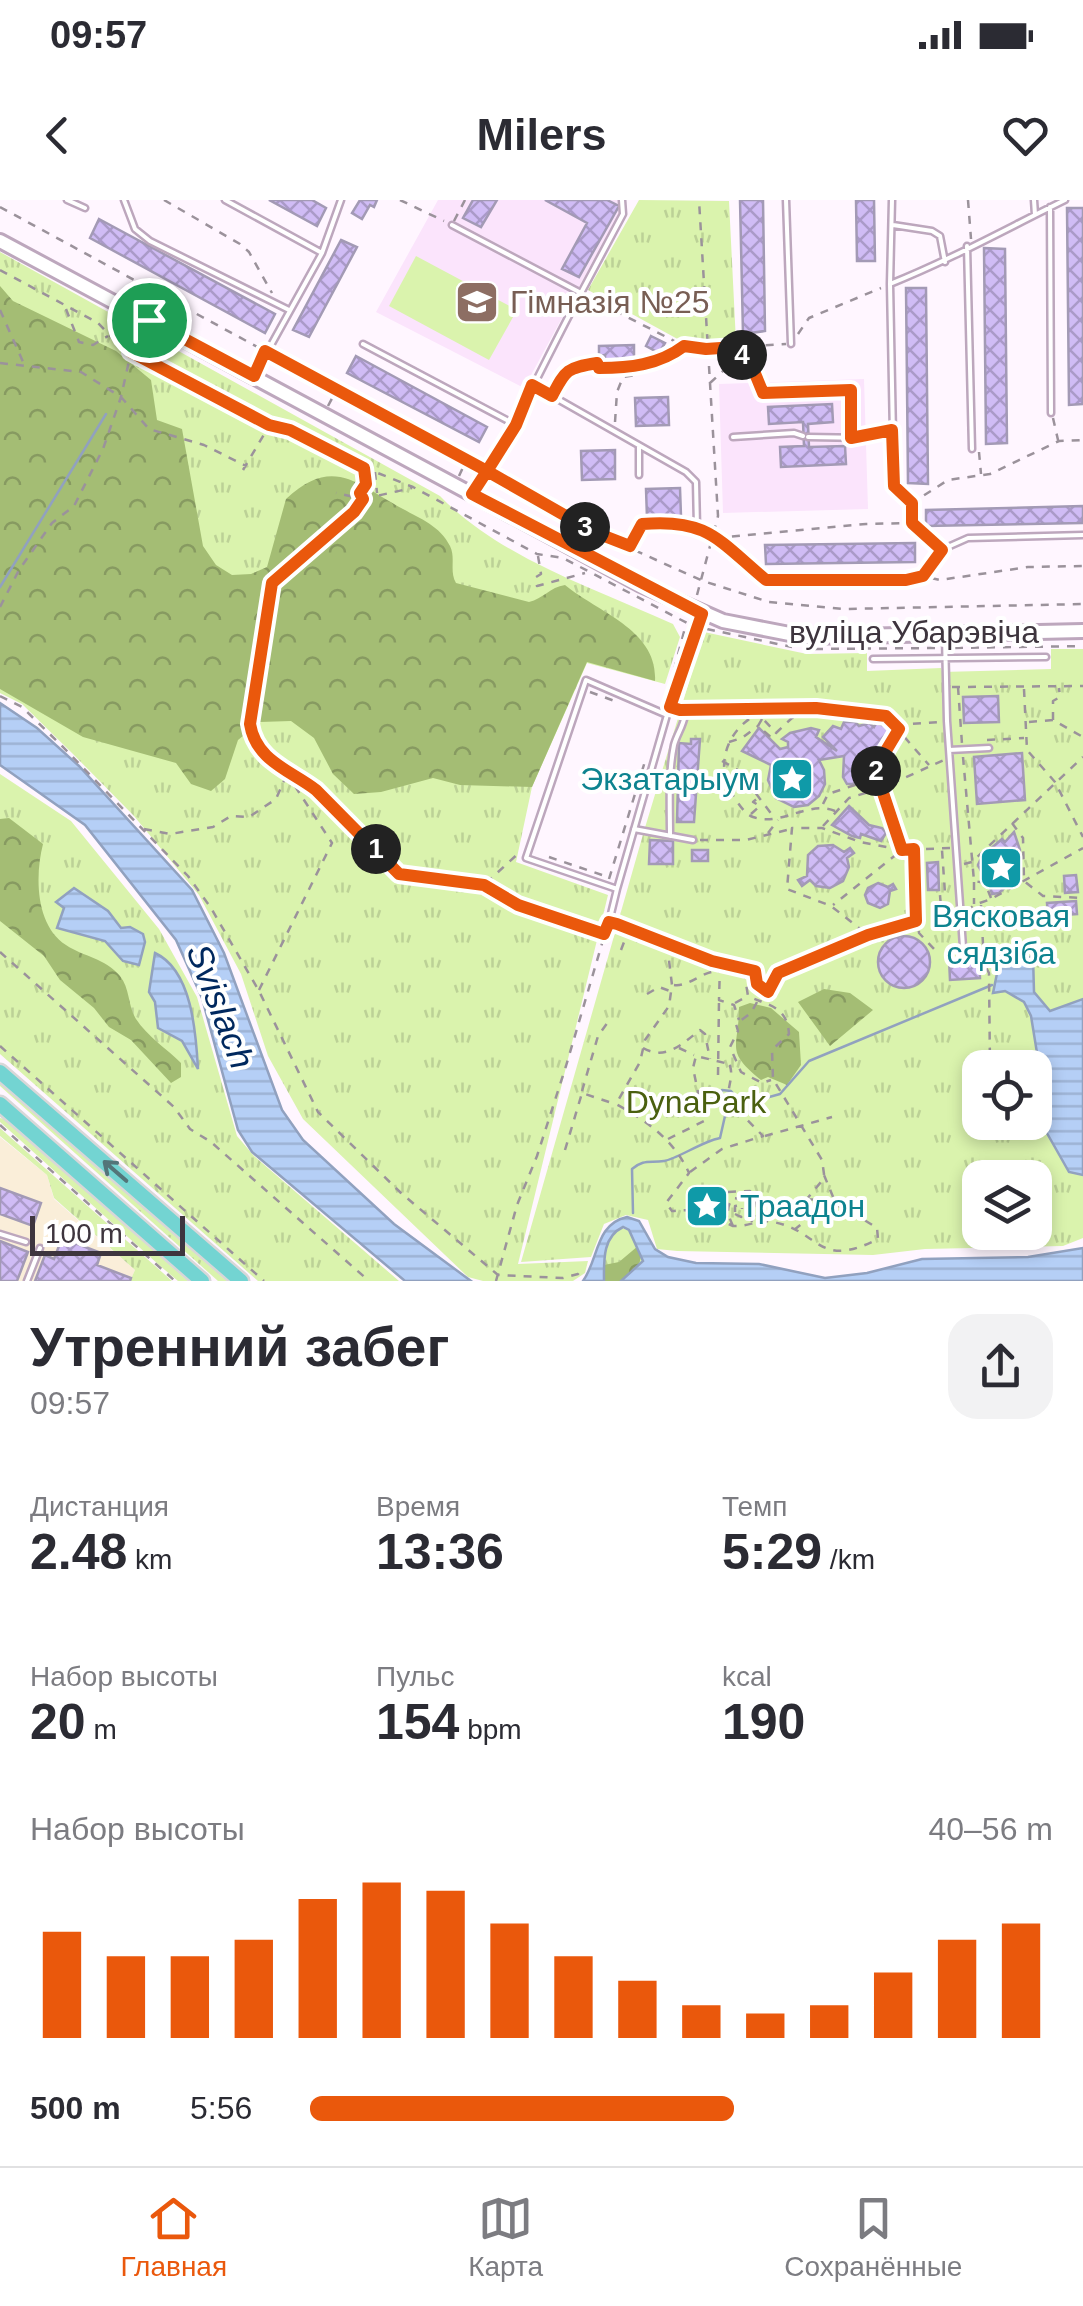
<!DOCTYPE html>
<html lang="ru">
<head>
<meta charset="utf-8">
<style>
  body { margin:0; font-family:Helvetica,sans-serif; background:#f2f2f3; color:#2b2b33; height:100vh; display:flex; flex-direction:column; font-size:38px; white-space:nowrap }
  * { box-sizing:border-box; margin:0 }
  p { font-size:32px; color:#7c7c81 }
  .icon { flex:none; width:55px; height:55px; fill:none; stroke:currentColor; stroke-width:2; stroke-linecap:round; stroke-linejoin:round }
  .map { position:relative; height:1081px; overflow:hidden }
  .side { display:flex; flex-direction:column; background:#fff; flex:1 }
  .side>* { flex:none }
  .controls { position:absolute; left:962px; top:850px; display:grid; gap:20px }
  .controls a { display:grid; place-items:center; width:90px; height:90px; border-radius:20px; background:#fff; box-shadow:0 5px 15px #0003; font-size:50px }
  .scale { position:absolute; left:30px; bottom:25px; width:155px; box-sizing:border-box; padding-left:10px; border:5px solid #3e353e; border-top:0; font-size:28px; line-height:35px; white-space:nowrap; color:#3e353e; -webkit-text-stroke:8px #fff; paint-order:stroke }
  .pin { position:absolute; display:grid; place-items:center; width:85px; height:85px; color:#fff; margin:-42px; border:5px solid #fff; border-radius:50%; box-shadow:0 2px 10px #0007 }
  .km { position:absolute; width:50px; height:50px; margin:-25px; border-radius:50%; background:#222; color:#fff; font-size:28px; line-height:50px; text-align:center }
  .round { display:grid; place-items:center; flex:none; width:105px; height:105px; border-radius:30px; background:#f2f2f3 }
  .summary { display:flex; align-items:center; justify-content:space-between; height:170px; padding:0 30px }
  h1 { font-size:55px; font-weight:700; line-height:75px }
  .stats { display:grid; grid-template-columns:repeat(3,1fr); gap:15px; height:170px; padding:10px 30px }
  .stats div { display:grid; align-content:center }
  .stats b { font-size:50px; font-weight:700 }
  .stats small { font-size:28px; font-weight:400 }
  .stats p { font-size:28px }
  .chart { height:280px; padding:20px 30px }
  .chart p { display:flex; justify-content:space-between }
  .chart svg { width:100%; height:180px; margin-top:10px; stroke:#ea580c; stroke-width:6 }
  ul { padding:0 30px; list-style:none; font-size:32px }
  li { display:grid; grid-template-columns:160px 120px 1fr; align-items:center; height:75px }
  li i { height:25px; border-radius:12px; background:#ea580c }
  .status { display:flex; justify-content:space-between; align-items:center; height:70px; padding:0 50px; background:#fff; direction:ltr }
  .status svg { height:28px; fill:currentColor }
  header { display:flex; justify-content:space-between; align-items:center; height:130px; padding:0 30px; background:#fff; font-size:45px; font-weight:700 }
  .dock { display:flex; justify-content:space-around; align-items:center; height:140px; border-top:2px solid #e1e1e2; background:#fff; font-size:28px; color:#7c7c81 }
  .dock a { display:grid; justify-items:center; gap:5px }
  .dock .on { color:#ea580c }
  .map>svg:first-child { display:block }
  .industrial { fill:#faeed9 }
  .built { fill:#fbe4fc }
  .grass { fill:url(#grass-tufts); fill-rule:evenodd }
  .forest { fill:url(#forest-crowns) }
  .pitch { fill:#daf3ad }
  .water { fill:url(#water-rules); stroke:#91a1bf; stroke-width:2.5 }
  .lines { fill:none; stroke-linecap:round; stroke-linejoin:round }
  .stream { stroke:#91a1bf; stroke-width:2.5 }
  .building { fill:url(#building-cross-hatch); stroke:#a39ab5; stroke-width:2.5 }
  .lane-casing { stroke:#bda7bd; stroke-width:9 }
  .secondary-casing { stroke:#bda7bd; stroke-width:18 }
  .primary-casing { stroke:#d8d7d8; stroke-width:19 }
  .path { stroke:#9b929b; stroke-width:2.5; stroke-dasharray:8 8; stroke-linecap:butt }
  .lane { stroke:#fff; stroke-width:4 }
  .secondary { stroke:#fff; stroke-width:12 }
  .primary { stroke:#73d4d2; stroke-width:14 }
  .oneway { stroke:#537579 }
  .route-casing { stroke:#fff; stroke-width:20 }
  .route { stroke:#ea580c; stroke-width:12 }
  .labels { text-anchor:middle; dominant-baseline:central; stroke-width:8; stroke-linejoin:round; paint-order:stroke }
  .education-label { font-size:32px; fill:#785e54; stroke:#fff; text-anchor:start }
  .street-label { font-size:32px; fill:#3e353e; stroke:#fff }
  .culture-label { font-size:32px; fill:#0d838f; stroke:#fff; text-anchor:end }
  .park-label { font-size:32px; fill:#4a600f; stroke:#fff }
  .water-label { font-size:35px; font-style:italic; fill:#00285e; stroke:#fff }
</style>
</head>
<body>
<div class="status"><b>09:57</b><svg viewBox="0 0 49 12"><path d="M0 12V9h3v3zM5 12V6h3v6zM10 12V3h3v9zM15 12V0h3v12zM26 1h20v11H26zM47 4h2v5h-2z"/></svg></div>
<header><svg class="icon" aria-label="back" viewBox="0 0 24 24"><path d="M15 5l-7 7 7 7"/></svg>Milers<svg class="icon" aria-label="heart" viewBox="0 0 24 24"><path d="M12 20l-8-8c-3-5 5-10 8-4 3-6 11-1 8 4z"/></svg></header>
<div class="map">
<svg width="1083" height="1081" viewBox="0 0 1083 1081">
  <defs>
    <pattern id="grass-tufts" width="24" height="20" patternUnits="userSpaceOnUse" patternTransform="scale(2.5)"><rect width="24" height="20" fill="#daf3ad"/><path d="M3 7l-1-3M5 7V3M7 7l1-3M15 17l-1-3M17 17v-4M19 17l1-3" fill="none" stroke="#bcd196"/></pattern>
    <pattern id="forest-crowns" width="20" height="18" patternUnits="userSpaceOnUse" patternTransform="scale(2.5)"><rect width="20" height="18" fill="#a4bd74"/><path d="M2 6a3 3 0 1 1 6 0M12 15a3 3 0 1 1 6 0" fill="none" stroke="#879a61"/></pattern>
    <pattern id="water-rules" width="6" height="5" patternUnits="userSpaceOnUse" patternTransform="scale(2.5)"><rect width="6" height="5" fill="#b5cff6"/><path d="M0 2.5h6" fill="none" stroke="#9db2d4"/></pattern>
    <pattern id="building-cross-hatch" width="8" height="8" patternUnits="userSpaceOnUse" patternTransform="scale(2.5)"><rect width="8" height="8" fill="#d0bcf5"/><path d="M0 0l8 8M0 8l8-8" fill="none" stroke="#aa9ac8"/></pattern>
  </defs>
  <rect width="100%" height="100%" fill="#fff6ff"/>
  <path class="industrial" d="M0,937L47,975L54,999L135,1070L130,1081H0Z"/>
  <path class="built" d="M438,0H626L524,188L376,112Z
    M864,179L868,309L723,313L719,184Z"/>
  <path class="grass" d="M639,0L729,1L736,142L706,145L683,142L588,90Z
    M0,52L440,296C500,358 596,389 673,424L680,437L665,484L587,463L532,587L516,662L608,695L518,1064L588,1061L585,1073L573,1081H483L468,1077L303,919L268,856L241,774L199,695L134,616L73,554L22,504L0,493Z
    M704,432L807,454L867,453V471L941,468L942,472L1051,469V449H1083V1038L1063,1046L925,1049L873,1055L677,1051L657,1049L648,1020L626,1015L604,1024L591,1057L521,1062L644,631ZM980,868H1035V922H980ZM980,978H1035V1032H980Z
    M0,574L71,621L159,729L197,797L237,936L254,956L399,1081H258L0,854Z
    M0,882L227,1081H218L0,886Z
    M0,918L5,919L188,1081H178L159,1065L0,922Z
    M0,928L172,1081H130L135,1070L54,998L47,975L0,936Z
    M620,1028L629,1030L643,1061L621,1081H604C600,1063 603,1039 620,1028Z"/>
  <path class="forest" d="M0,86L13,101L116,151L151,180L157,220L182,229L203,346L216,365L232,375L251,374L267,367L286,299C334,254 359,286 403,309C421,319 440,326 450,346C456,358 449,371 456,383L529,402C543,399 550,387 565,385C599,413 658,430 655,481L587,462L532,587L460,585L433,578L381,592L354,594L333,574L314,538L291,521L260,522L238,540L225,579L211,591L191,584L176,563L83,537L0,489Z
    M9,618L43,644C35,675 35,725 66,745C84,757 105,758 120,776C130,788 128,807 136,819C147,836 167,849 181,863V877L171,883L131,840L109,827L94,808L60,780L44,756L0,721V619Z
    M824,789L850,793L873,810L830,846L798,802Z
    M750,803L771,808L799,832L801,865L787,885L768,877L761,880C724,850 739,849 739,807Z
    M638,1046C646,1066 634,1068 621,1081H604L601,1062L604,1065L619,1062Z"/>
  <path class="pitch" d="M416,56L517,110L489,160L389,106Z"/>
  <path class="water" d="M0,503L37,528L79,566L192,690L224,753L282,910L303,940L394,1024L471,1081H405L252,952L238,930L202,798L176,740L85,625L0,565Z
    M74,688L108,711L121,728L130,727L143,734L145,742L139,765L123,761L105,741L57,728L64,708L56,702Z
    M1009,752L1020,764L1033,755L1034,792L1050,811L1083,799V975L1069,972L1035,912L1038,859L1031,816L1024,802L1005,791L993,793L1001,754Z
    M155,753C192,770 196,833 198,869L182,841L158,828L155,802L149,792Z
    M627,1017L639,1021L655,1049L668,1057L696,1063L759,1064L825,1078L867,1073L922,1059L1028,1057L1083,1048V1081H621L643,1061L629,1030L623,1027C602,1037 604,1062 604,1081H583C599,1059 595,1024 627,1017Z"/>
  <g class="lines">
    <path class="stream" d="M0,387L106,214
      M633,1013L632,969C644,959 649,963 664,961C677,959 701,942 720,938L725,916L719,904L722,890L731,891L743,905L753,894L762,899L780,894L809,861L992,785"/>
  </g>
  <path class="building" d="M269,0H312L326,8L317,26Z
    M360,0H377L374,7L370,5L362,19L352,13Z
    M473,0H497L481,27L463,18Z
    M545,0H607L619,6L579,77L562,69L587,23Z
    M740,0H763L765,131L743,134Z
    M856,0H874L875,61H857Z
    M1067,8H1083V204L1069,205Z
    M99,19L275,114L265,133L90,38Z
    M341,40L357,47L309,137L293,130Z
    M984,48L1005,49L1007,243L986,244Z
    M906,88H926L928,284L908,283Z
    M651,136L665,143L659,153L646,146Z
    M634,145V165L605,166V155L599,156V146Z
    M356,156L487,227L479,242L347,173Z
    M668,197L669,225L636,226L635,198Z
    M832,204L833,222L808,224L809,247L845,246L846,264L781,267L780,247L804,246L803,222L769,224L768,207Z
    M615,250V279L582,280L581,251Z
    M680,288L681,316L647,318L646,289Z
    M1083,306V323L926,326V310Z
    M915,343V362L766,364L765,345Z
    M998,496L999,522L964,523L963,497Z
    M844,522H855L859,526L869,523L874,527L876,523L882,525L892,528L893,535L879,559L853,584H847L843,577L844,556L819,560L824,570L825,584L819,596L808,605L794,607L776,598L768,580L771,565L742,551L759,528L780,549L788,547V542L782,539L790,533L811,528L819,530L816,537L837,551L823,537L833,526L841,529Z
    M691,539H700L694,622H677L679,543L691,544Z
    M1022,553L1025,600L977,604L974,557Z
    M849,606L869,625L882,628L886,633L881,641L861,634L860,638L852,636L832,625Z
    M1014,632L1020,650L1019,667L1012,681L999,693L992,694L986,673H982L978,665L983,655L1002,639L1005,642Z
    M650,640L673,641V664H649Z
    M833,645L844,652L850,648L854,653L847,658L849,667L843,681L830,688L816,686L810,680L802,686L798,680L807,676L808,655L818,646Z
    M692,650H708V661H692Z
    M938,662L939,690H928L927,663Z
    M1076,675L1078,692L1065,693L1064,676Z
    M878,683L888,687L893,684L896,689L890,691L888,704L880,708L868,703L865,695L868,688Z
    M1076,701L1077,714L1048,716L1047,703Z
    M878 762a26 26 0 1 1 52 0a26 26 0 1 1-52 0Z
    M979,757L980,778L950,780L949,759Z
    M0,988L41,1003L33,1026L0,1014Z
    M62,1038L101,1053L97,1065L131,1078L130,1081H35L45,1055L54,1059Z
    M0,1041L28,1052L17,1081H0Z"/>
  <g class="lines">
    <g class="lane-casing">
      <path id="lane" d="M67,0L85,8
        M124,0L135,29L150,41L289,110
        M225,0L322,53
        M786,0L791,144
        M892,0L890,84L894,286
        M1034,0L1035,15
        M1050,7L1051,213
        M452,25L581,93C545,159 516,228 474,290
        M893,25L932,31L940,36L945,62
        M967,46L972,249
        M890,84C950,60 1006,29 1065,0
        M581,93L623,14L622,0
        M363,144L516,225
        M255,174L322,53L341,0
        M533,185L686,272L696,282L697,327
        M552,195L564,172L597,163
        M733,237L794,233L803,236
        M808,237L866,238L892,231
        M639,247V275
        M766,380H906L923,376L941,350L968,338L1083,335
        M945,437L947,521L963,747
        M873,459L1046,457
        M670,507L694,510
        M667,515L586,480L526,658L617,689L667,515L702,415
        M949,550L989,548
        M634,629L693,640
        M670,636C670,606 668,575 674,545C677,534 683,527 685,515
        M609,722L617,689
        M0,1034L26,1042
        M27,1081L40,1048"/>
    </g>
    <g class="secondary-casing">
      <path id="secondary" d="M0,41L641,385L723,421L805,437L1083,431"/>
    </g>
    <g class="primary-casing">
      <path id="primary" d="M0,872L241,1081
        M0,904L202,1081"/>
    </g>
    <path class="path" d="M164,0L240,44L249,52L272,93
      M400,0L444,21
      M968,0L971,39
      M0,7L263,150
      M454,21L465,0
      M0,70L98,123L118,144L131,152L269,225L290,229L365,268L413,287L537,354L563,358L687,423L688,419
      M586,96L684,146L706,149L786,144
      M66,109L79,142L93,145L108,136
      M0,110L24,164
      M798,134L809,118L881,88
      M708,150L754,171L763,193L851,190V229
      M274,156L478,266
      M0,163L81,172L121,197L149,229L204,245L246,266
      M601,169L632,168L637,165
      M710,183L748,148
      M328,206L336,191
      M1053,218L1058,240
      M615,222L617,192L623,177L637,175L639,164L670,157L684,146
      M979,252L981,274
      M243,270L269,226
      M365,270L366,284L360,293L363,299L412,288
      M375,272L377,293
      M494,275L594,332L703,381L769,402L844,409L1083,404
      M459,276L466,261
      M899,291L912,303L948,280L990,274L1059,241L1083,240
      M912,305L911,323L937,346
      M716,338L866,324L911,323
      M717,339L761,376
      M630,347L642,324L673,321L688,325
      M538,356L541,374L536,377L537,386L585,373
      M931,378L940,380L1028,367L1083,366
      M697,395L718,316L699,0
      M0,407L19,370L52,323L74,306L103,249L121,197L131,152L144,130
      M707,429L792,447
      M955,448L1083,446
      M815,449L937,448
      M674,470L686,424
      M952,487L1083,486
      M958,487L962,544
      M1024,489L1027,550L1055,582L1083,637
      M590,492L620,503
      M0,496L22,507L60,544L188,676L211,708L259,791L318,912L401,993L498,1075L563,1078L578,1074L583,1068
      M754,509L776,533L792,518L814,513L816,509
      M702,510L769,508
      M762,519L758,526L772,538L776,533
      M1053,520V501L1060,497L1059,488
      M1029,522L1053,520L1083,537
      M897,525L939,522
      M987,540L1024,538
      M729,542L742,538L758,526
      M963,557L974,681L985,683L991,698
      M722,561L738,570L773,616
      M876,568L897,532
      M288,575L301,579L316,591L399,674L484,685L518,705L604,734
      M823,604L828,594L855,585L875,569L882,588L944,560
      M835,611C808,600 781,627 753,617C744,614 737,601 732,594C712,560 732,520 770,509C797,500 856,513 886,516L929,565
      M751,614L760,606L753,602L758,598
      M1012,623L1023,638L1024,681L1043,696L1083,698
      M823,626L849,598L882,588L902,650L833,705
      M144,629L170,634L213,627L231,616L249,617L276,599L287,574L252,540L250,524L272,383L348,317L363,299L336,293
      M768,633L778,620
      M700,640H746L791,629
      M950,648L902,650L860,642L822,628H792L787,689L831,706L868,735L917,721L956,718
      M914,651L919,733L934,749
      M549,657L608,677
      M964,664L972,662L1083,557
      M609,679L646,558
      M974,682V704
      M486,683L521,651
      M981,705L984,764L989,773L990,868
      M967,712L974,705L991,699L1083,648
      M942,719L940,695L945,693L942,650
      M614,724L629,729
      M670,745L668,752L672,785L669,806L645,840L640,862L616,904C647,921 674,940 689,973L666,1003L672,1011C702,1008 708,1015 733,1026C747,1027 760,1019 773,1022C821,1031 817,1070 878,1039L877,1028C852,1012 812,985 784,1009L785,1025
      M621,750L629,729L712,761L755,771L757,784L768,792L778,773L866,736
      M0,752L174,907L190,929L211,942L369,1081
      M720,765L719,800L734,805L739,820
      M744,771L748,796C769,806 787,806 789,834L772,850L773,879L822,960L824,974L821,982L806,1000
      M674,785C689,787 701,772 717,771
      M259,790L332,643L289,577
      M647,794L659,787L670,791
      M757,802L751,813L736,824L738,831L730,847L741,872L762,883L771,880
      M735,803L748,796
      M0,846L264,1081
      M643,848C666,861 682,844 700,830L705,834L710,859
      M679,848L694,855
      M718,875L719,800
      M582,891L598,836L608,822
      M992,922L993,938
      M0,925L175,1081
      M765,936L832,917
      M668,939L704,921L693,868L696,856L729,864
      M565,950L582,893L615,904
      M690,972L722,949L763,936L729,901C726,889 734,878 730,866L737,864
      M824,975L836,1004
      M735,1012V1006L742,1005V1009
      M724,1021L720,1011L727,992L750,991C760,1005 758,1010 750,1024
      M733,1026C728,1015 725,1008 733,998L745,999L750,1009L741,1017L735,1014
      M794,1030L808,1019L801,1003
      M496,1081L517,1005L537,956L566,866L606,730"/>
    <use href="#lane" class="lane"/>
    <use href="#secondary" class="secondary"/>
    <use href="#primary" class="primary"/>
  </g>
  <defs><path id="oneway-shaft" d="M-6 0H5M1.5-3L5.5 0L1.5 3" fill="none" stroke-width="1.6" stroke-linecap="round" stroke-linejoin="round" transform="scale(2.5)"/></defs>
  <use class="oneway" href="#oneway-shaft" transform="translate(115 971) rotate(-139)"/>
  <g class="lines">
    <g class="route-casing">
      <path id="route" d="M149,120L131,152L269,225L290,230L364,268L366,284L360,293L363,299L354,312L272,383L250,524C256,561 290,570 316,590L399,674L484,685L518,705L604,734L609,722L617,724L712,761L755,771L757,784L768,792L778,773L868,735L916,721L914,649L902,650L875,569L899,529L886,516L816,508L680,510L670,507L702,414L472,294L487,271L594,332L630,346L642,324C708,318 719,341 766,380H906L923,376L942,350L912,323V303L894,286L892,230L851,238V190L763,193L754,171L735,162L750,146L706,149L684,146C659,165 629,168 599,168L597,163C567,168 566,169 552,196L532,185L516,225L487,271L265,151L254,176L149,120"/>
    </g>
    <use href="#route" class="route"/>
  </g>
  <defs>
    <g id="school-square" transform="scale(2.25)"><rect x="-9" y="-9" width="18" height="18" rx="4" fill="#8d6e63" stroke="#fff"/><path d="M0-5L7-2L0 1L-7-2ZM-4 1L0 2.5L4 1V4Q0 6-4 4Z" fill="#fff"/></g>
    <g id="sight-square" transform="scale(2.25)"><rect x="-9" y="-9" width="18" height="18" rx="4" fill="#0f9aa8" stroke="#fff"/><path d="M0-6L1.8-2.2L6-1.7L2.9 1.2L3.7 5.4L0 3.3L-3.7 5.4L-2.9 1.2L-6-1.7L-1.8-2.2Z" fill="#fff"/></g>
  </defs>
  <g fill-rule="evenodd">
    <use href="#school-square" x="477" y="102"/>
    <use href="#sight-square" x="792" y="579"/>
    <use href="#sight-square" x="1001" y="668"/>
    <use href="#sight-square" x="707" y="1006"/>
  </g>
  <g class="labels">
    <g class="education-label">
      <text x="510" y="102">Гімназія №25</text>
    </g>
    <g class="street-label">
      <text x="914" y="432">вуліца Убарэвіча</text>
    </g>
    <g class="culture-label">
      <text x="760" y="579">Экзатарыум</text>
      <text x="1001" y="716" text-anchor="middle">Вясковая<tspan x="1001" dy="37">сядзіба</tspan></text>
      <text x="740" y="1006" text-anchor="start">Траадон</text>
    </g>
    <g class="park-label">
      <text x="696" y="902">DynaPark</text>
    </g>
    <g class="water-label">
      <text transform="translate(221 806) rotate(69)">Svislach</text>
    </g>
  </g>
</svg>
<div class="controls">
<a><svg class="icon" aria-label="locate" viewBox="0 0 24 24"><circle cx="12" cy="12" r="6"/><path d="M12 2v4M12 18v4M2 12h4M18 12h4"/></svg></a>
<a><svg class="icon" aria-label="layers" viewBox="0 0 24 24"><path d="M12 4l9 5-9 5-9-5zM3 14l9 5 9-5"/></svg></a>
</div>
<div class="scale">100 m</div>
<div class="pin" style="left:149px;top:120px;background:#1e9e55"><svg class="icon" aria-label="arrive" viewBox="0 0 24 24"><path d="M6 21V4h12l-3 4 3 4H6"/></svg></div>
<b class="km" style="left:376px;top:649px">1</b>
<b class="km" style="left:876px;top:571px">2</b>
<b class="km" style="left:585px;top:327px">3</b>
<b class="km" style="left:742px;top:155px">4</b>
</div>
<section class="side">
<div class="summary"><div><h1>Утренний забег</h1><p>09:57</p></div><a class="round"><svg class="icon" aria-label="share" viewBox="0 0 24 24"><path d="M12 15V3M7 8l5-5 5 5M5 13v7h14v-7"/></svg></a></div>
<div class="stats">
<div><p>Дистанция</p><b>2.48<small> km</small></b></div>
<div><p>Время</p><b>13:36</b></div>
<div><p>Темп</p><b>5:29<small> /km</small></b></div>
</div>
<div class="stats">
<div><p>Набор высоты</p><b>20<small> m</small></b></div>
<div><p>Пульс</p><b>154<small> bpm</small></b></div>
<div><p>kcal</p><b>190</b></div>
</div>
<div class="chart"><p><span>Набор высоты</span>40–56 m</p>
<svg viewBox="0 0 160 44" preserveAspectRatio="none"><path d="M5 44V18M15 44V24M25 44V24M35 44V20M45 44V10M55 44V6M65 44V8M75 44V16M85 44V24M95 44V30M105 44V36M115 44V38M125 44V36M135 44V28M145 44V20M155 44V16"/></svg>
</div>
<ul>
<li><b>500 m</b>5:56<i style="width:57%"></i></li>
</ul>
</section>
<nav class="dock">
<a class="on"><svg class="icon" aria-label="home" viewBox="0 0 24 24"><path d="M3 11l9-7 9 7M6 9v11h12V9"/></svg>Главная</a>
<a><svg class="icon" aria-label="map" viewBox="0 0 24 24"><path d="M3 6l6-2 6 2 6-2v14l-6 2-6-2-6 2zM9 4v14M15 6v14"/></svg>Карта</a>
<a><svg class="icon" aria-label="saved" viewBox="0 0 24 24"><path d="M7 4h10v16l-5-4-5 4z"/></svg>Сохранённые</a>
</nav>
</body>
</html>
